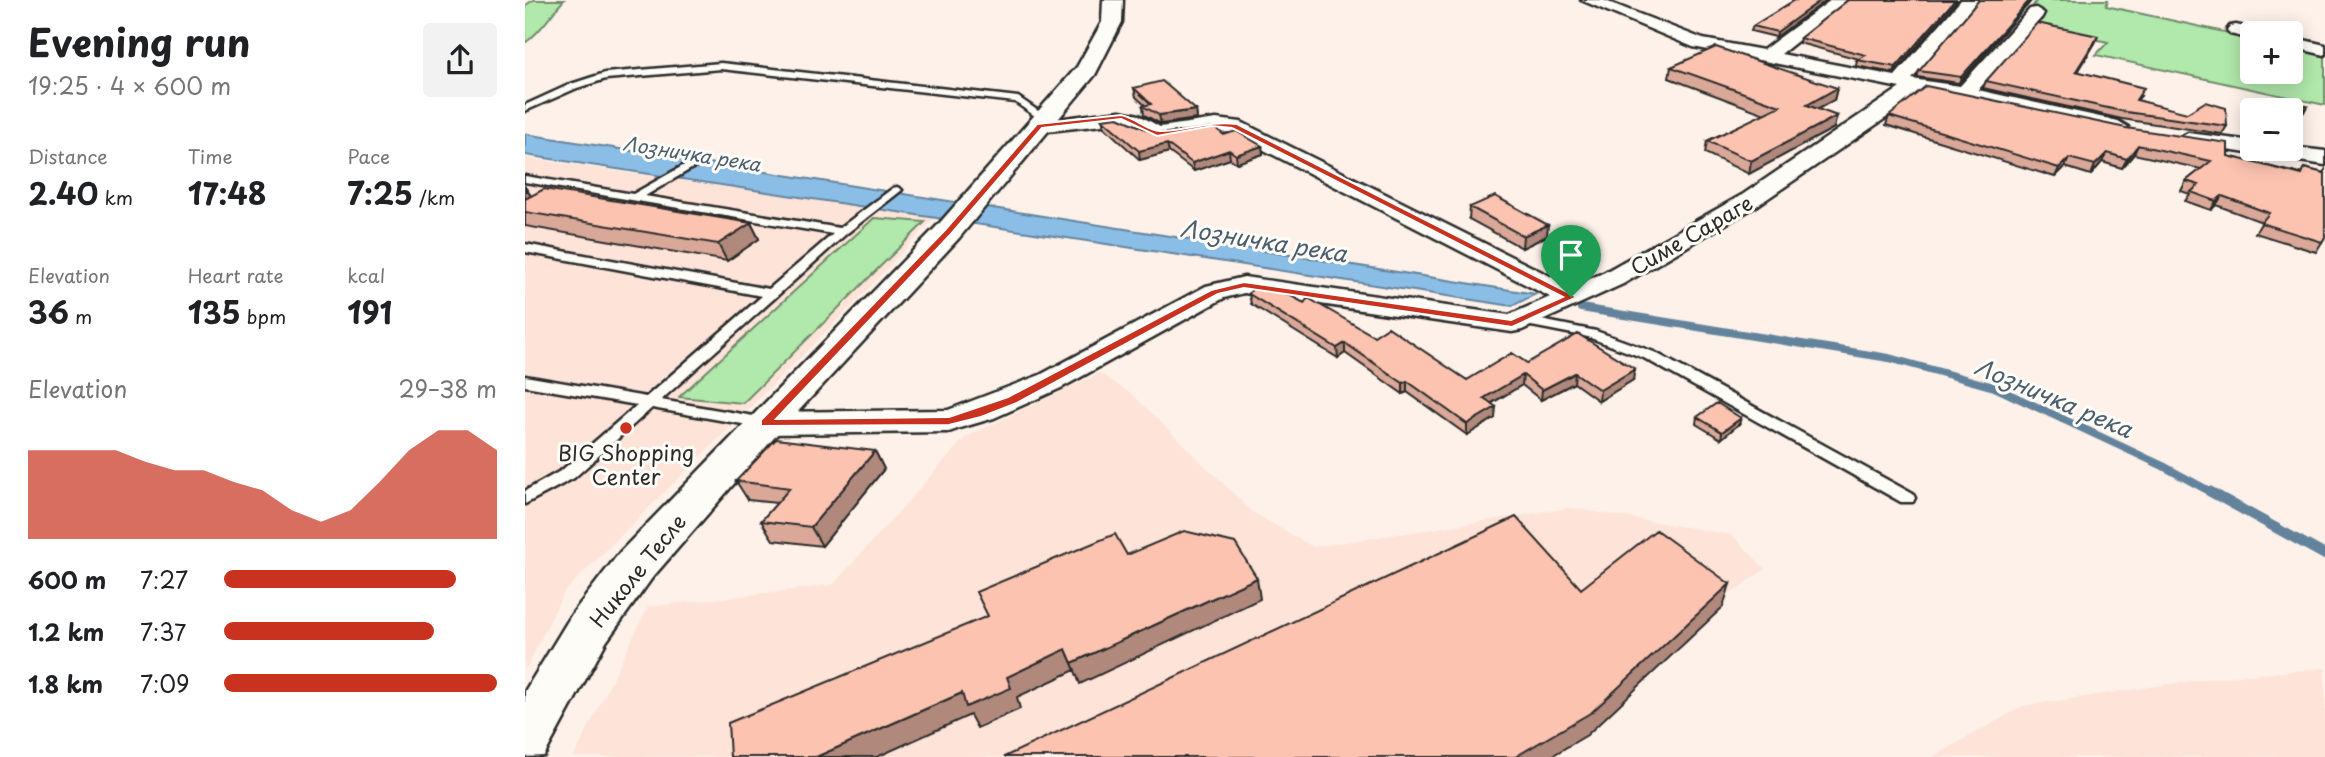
<!DOCTYPE html>
<html lang="en">
<head>
<meta charset="utf-8">
<style>
  body { margin:0; font-family:"Playpen Sans",sans-serif; background:#f2f2f2; color:#202124; height:100vh; display:flex; flex-direction:column; font-size:26px; white-space:nowrap }
  * { box-sizing:border-box; margin:0 }
  p { font-size:23px; color:#757577 }
  .icon { flex:none; width:38px; height:38px; fill:none; stroke:currentColor; stroke-width:2; stroke-linecap:round; stroke-linejoin:round }
  .map { position:relative; flex:1; overflow:hidden }
  .panel { display:flex; flex-direction:column; background:#fff; width:525px }
  .panel>* { flex:none }
  .tools { position:absolute; left:1715px; top:21px; display:grid; gap:14px }
  .tools a { display:grid; place-items:center; width:63px; height:63px; border-radius:7px; background:#fff; box-shadow:0 4px 18px #0003; font-size:35px }
  .pin { position:absolute; display:grid; place-items:center; width:60px; height:60px; color:#fff; margin:-72px -30px; border-radius:50% 50% 50% 0; rotate:-45deg; box-shadow:0 0 7px #0007 }
  .pin .icon { rotate:45deg }
  .round { display:grid; place-items:center; flex:none; width:74px; height:74px; border-radius:7px; background:#f2f2f2 }
  .summary { display:flex; align-items:center; justify-content:space-between; height:119px; padding:0 28px }
  h1 { font-size:38px; font-weight:700; line-height:52px }
  .figures { display:grid; grid-template-columns:repeat(3,1fr); gap:10px; height:119px; padding:7px 28px }
  .figures div { display:grid; align-content:center }
  .figures b { font-size:30px; font-weight:700 }
  .figures small { font-size:19px; font-weight:400 }
  .figures p { font-size:19px }
  .chart { height:196px; padding:14px 28px }
  .chart p { display:flex; justify-content:space-between }
  .chart svg { width:100%; height:126px; margin-top:7px; fill:#c8321e; opacity:.7 }
  ul { padding:0 28px; list-style:none; font-size:23px }
  li { display:grid; grid-template-columns:112px 84px 1fr; align-items:center; height:52px }
  li i { height:18px; border-radius:9px; background:#c8321e }
  main { display:flex; flex:1; min-height:0 }
  .map>svg:first-child { display:block }
  .built { fill:#fde3d8 }
  .green { fill:#b1e8ab; stroke:#6e8a6b; stroke-width:2 }
  .water { fill:#8abee7; stroke:#64839c; stroke-width:2 }
  .lines { fill:none; stroke-linecap:round; stroke-linejoin:round }
  .stream-far1 { stroke:#64839c; stroke-width:8 }
  .stream { stroke:#64839c; stroke-width:10 }
  .service-casing { stroke:#2b2b2b; stroke-width:5 }
  .minor-casing { stroke:#2b2b2b; stroke-width:5 }
  .tertiary-casing { stroke:#2b2b2b; stroke-width:5 }
  .service { fill:#fdfcf7; fill-rule:evenodd }
  .minor { fill:#fdfcf7; fill-rule:evenodd }
  .tertiary { fill:#fdfcf7; fill-rule:evenodd }
  .wall { fill:#d9a898; stroke:#2b2b2b; stroke-width:2 }
  .shaded-wall { fill:#b0887c; stroke:#2b2b2b; stroke-width:2 }
  .building { fill:#fcc3b1; stroke:#2b2b2b; stroke-width:2 }
  .route { fill:#c8321e; stroke:#fff; stroke-width:2; fill-rule:evenodd }
  .poi-dot { fill:#c8321e; stroke:#fdfcf7; stroke-width:2.5 }
  .labels { text-anchor:middle; dominant-baseline:central; stroke-width:6; stroke-linejoin:round; paint-order:stroke }
  .far-water-label { font-size:19px; font-style:italic; fill:#4c5e6d; stroke:#fdfcf7 }
  .street-label { font-size:21px; fill:#2b2b2b; stroke:#fdfcf7 }
  .poi-label { font-size:21px; fill:#2b2b2b; stroke:#fdfcf7 }
  .water-label { font-size:23px; font-style:italic; fill:#4c5e6d; stroke:#fdfcf7 }
</style>
</head>
<body>
<main>
<section class="panel">
<div class="summary"><div><h1>Evening run</h1><p>19:25 · 4 × 600 m</p></div><a class="round"><svg class="icon" aria-label="share" viewBox="0 0 24 24"><path d="M12 15V3M7 8l5-5 5 5M5 13v7h14v-7"/></svg></a></div>
<div class="figures">
<div><p>Distance</p><b>2.40<small> km</small></b></div>
<div><p>Time</p><b>17:48</b></div>
<div><p>Pace</p><b>7:25<small> /km</small></b></div>
</div>
<div class="figures">
<div><p>Elevation</p><b>36<small> m</small></b></div>
<div><p>Heart rate</p><b>135<small> bpm</small></b></div>
<div><p>kcal</p><b>191</b></div>
</div>
<div class="chart"><p><span>Elevation</span>29–38 m</p>
<svg viewBox="0 0 160 44" preserveAspectRatio="none"><path d="M0 44V13L10 13L20 13L30 13L40 17L50 20L60 20L70 24L80 27L90 34L100 38L110 34L120 24L130 13L140 6L150 6L160 13V44z"/></svg>
</div>
<ul>
<li><b>600 m</b>7:27<i style="width:85%"></i></li>
<li><b>1.2 km</b>7:37<i style="width:77%"></i></li>
<li><b>1.8 km</b>7:09<i style="width:100%"></i></li>
</ul>
</section>
<div class="map">
<svg width="1800" height="757" viewBox="0 0 1800 757">
  <rect width="100%" height="100%" fill="#fdf1e9"/>
  <filter id="ink" filterUnits="userSpaceOnUse"><feTurbulence type="fractalNoise" baseFrequency=".0143" numOctaves="2"/><feDisplacementMap in="SourceGraphic" scale="14" xChannelSelector="R" yChannelSelector="G"/><feConvolveMatrix kernelMatrix="1 2 1 2 8 2 1 2 1" color-interpolation-filters="sRGB"/></filter>
  <g filter="url(#ink)">
    <path class="built" d="M0,158L410,217L331,302L39,592L0,671Z
      M575,373L609,396L727,512L788,547L1046,508L1207,535L1240,569L971,757H49L123,607L308,585L441,437Z
      M1800,668V757H1408L1498,706L1680,679Z"/>
    <path class="green" d="M8,0H39C25,15 17,31 0,43V6Z
      M1512,0H1583L1581,6L1727,38V72H1766V46L1800,54V105L1571,55L1583,42L1495,25Z
      M349,218L400,222L218,403L154,397Z"/>
    <path class="water" d="M0,134L1011,294L987,306L0,155Z"/>
    <g class="lines">
      <path class="stream-far1" d="M1056,308L1364,358L1469,387L1638,466L1688,493"/>
      <path class="stream" d="M1684,491L1800,555"/>
      <g class="service-casing">
        <path id="service" d="M196,63L493,97L525,119L517,121L490,102L196,69L81,79L52,88L0,111V105L46,84L80,73Z
          M172,158L177,161L176,163L120,196L315,228L368,188L372,187L377,190L321,234L136,400L240,418L245,419L247,423L245,427L240,428L127,408L49,478L0,504V491L37,470L112,405L0,386V376L121,397L237,296L0,252V244L244,289L308,234L0,182V176L108,194Z
          M996,316L1071,331L1129,352L1388,494L1390,498L1388,502H1376L1119,358L1063,337L991,323L989,320Z"/>
      </g>
      <g class="minor-casing">
        <path id="minor" d="M1056,0H1078L1178,39L1238,50L1306,0H1324L1256,54L1370,76L1436,0H1453L1387,79L1435,86L1505,9L1511,8L1519,13L1517,17L1453,90L1593,121L1603,127L1593,133L1393,91L1377,107L1233,205L1098,284L997,330L987,332L719,293L699,298L536,388L469,418L435,428L424,432L240,434L229,431L224,423L229,415L240,412L423,410L515,375L681,286L719,277L984,315L1025,297L704,132L633,140L595,123L515,132L505,126L508,122L595,111L614,115L635,127L691,119L716,122L1047,287L1080,272L1217,195L1375,88L1168,47Z
          M1711,25L1733,30L1735,33H1727V39L1705,34L1702,30L1705,26Z
          M1766,37L1800,45V55L1766,47Z
          M1663,133L1727,141V149L1766,147L1800,151V165L1656,143L1652,139Z"/>
      </g>
      <g class="tertiary-casing">
        <path id="tertiary" d="M578,0H598L597,22L570,75L434,238L254,432L127,578L81,642L19,756L0,757V691L47,614L95,552L412,226L552,67L577,22Z"/>
      </g>
      <use href="#service" class="service"/>
      <use href="#minor" class="minor"/>
      <use href="#tertiary" class="tertiary"/>
    </g>
    <path class="wall" d="M1270,0L1251,37L1226,31L1228,26Z
      M1323,0H1433L1369,73L1331,66L1332,60L1334,59L1274,43L1275,38Z
      M1506,1L1434,83L1392,77L1394,71Z
      M1570,43L1553,72L1616,96L1612,100L1702,126L1697,134L1597,119L1458,88L1461,81Z
      M1146,67L1312,88L1309,100L1293,109L1309,128L1224,174L1180,153L1182,141L1240,114L1144,78Z
      M609,88L671,110L672,119L636,124L619,115L618,106L620,105L611,97Z
      M1364,116L1703,156L1775,174L1779,168L1798,173L1800,170V237L1791,252L1730,233L1737,222L1691,205L1686,210L1660,201L1665,194L1656,191L1661,181L1676,169L1609,154L1597,168L1577,162L1566,175L1540,167L1530,177L1361,125Z
      M577,119L632,134L699,135L737,146L738,154L712,163L705,159L669,171L644,152L615,160L579,127Z
      M0,187L6,196L226,223L234,239L202,261L0,226Z
      M945,207L1022,236L997,248L944,219Z
      M724,294L779,303L942,380L1002,363L1108,380L1074,401L1049,383L1016,400L997,385L966,404L970,418L942,435L882,392L878,394L820,353L813,358L726,304Z
      M1172,417L1214,424L1196,439L1171,424Z
      M350,451L359,469L297,546L248,540L236,521L252,503L223,500L211,481Z"/>
    <path class="shaded-wall" d="M1296,0H1302L1251,37L1252,32Z
      M1430,0H1433L1369,73L1371,67Z
      M1505,0H1507L1506,1L1434,83L1436,77Z
      M1573,36L1570,43L1548,79L1551,71Z
      M1312,88L1309,100L1279,116L1282,105Z
      M1782,106L1779,112L1766,123V121Z
      M671,110L672,119L636,124L634,115Z
      M1312,116L1309,128L1224,174L1226,161Z
      M642,144L644,152L615,160L614,151Z
      M1613,145L1609,154L1597,168L1602,159Z
      M737,146L738,154L712,163L711,155Z
      M704,150L705,159L669,171L667,163Z
      M1582,153L1577,162L1566,175L1570,165Z
      M1544,158L1540,167L1530,177L1534,168Z
      M0,187L10,202L0,208Z
      M1697,196L1691,205L1686,210L1691,201Z
      M226,223L234,239L202,261L193,244Z
      M1023,225L1022,236L997,248L998,236Z
      M820,343V353L813,358L812,348Z
      M1110,369L1108,380L1074,401L1075,390Z
      M1050,373L1049,383L1016,400L1017,390Z
      M998,375L997,385L958,408L959,398Z
      M882,381V392L878,394V383Z
      M971,407L970,418L942,435V424Z
      M1216,418L1214,424L1196,439L1197,432Z
      M350,451L359,469L297,546L286,527Z
      M732,578L735,599L555,684L547,663Z
      M1205,584L1198,607L1062,735L1025,757H990Z
      M541,649L550,670L492,697L495,709L452,728L445,715L352,757H291L437,693L482,677Z"/>
    <path class="building" d="M1270,0H1296L1252,32L1228,26Z
      M1323,0H1430L1371,67L1332,60L1341,55L1275,38Z
      M1454,0H1505L1436,77L1394,71Z
      M1512,23L1573,36L1551,71L1619,88L1611,100L1662,113L1680,102L1701,108L1702,126L1601,112L1461,81Z
      M1191,47L1312,88L1282,105L1312,116L1226,161L1182,141L1255,106L1146,67Z
      M637,81L671,110L634,115L618,106L626,104L609,88Z
      M1401,86L1601,128L1703,143V156L1777,175L1779,168L1799,173L1800,171V237L1797,242L1736,223L1744,213L1697,196L1691,201L1666,192L1674,185L1661,181L1686,161L1613,145L1602,159L1582,153L1570,165L1544,158L1534,168L1364,116Z
      M1746,98L1782,106L1766,121V110H1737Z
      M593,117L632,134L690,128L699,135L711,131L737,146L711,155L704,150L667,163L642,144L614,151L577,119Z
      M19,189L226,223L193,244L0,212V199Z
      M970,196L1023,225L998,236L945,207Z
      M728,287L757,291L779,303L783,298L849,336L863,327L942,380L987,353L1002,363L1053,334L1110,369L1075,390L1050,373L1017,390L998,375L959,398L971,407L942,424L882,381L878,383L820,343L812,348L724,294Z
      M1192,403L1216,418L1197,432L1172,417Z
      M251,439L350,451L286,527L236,521L265,488L211,481Z
      M991,517L1056,589L1131,530L1205,584L1067,712L990,757H479Z
      M659,531L710,543L732,578L547,663L541,649L482,677L486,688L441,707L437,693L291,757H205L203,723L463,616L451,592L590,534L602,555Z"/>
  </g>
  <path class="route" d="M596,115C609,117 623,131 635,131C662,131 684,120 712,124L1052,297L987,327L719,288L693,294L492,403L456,417L424,425L236,426V420L420,230L512,124ZM596,119L632,136L687,126L707,128L1038,297L986,320L719,282L686,290L483,397L424,417L251,419L426,234L517,128Z"/>
  <circle class="poi-dot" cx="101" cy="428" r="7"/>
  <g class="labels">
    <g class="far-water-label">
      <text transform="translate(167 153) rotate(9)">Лозничка река</text>
    </g>
    <g class="street-label">
      <text transform="translate(1166 234) rotate(-30)">Симе Сараге</text>
      <text transform="translate(112 570) rotate(-51)">Николе Тесле</text>
    </g>
    <g class="poi-label">
      <text x="101" y="452">BIG Shopping<tspan x="101" dy="24">Center</tspan></text>
    </g>
    <g class="water-label">
      <text transform="translate(739 240) rotate(9)">Лозничка река</text>
      <text transform="translate(1529 397) rotate(23)">Лозничка река</text>
    </g>
  </g>
</svg>
<div class="tools">
<a>+</a>
<a>−</a>
</div>
<div class="pin" style="left:1046px;top:297px;background:#1e9e55"><svg class="icon" aria-label="arrive" viewBox="0 0 24 24"><path d="M6 21V4h12l-3 4 3 4H6"/></svg></div>
</div>
</main>
</body>
</html>
